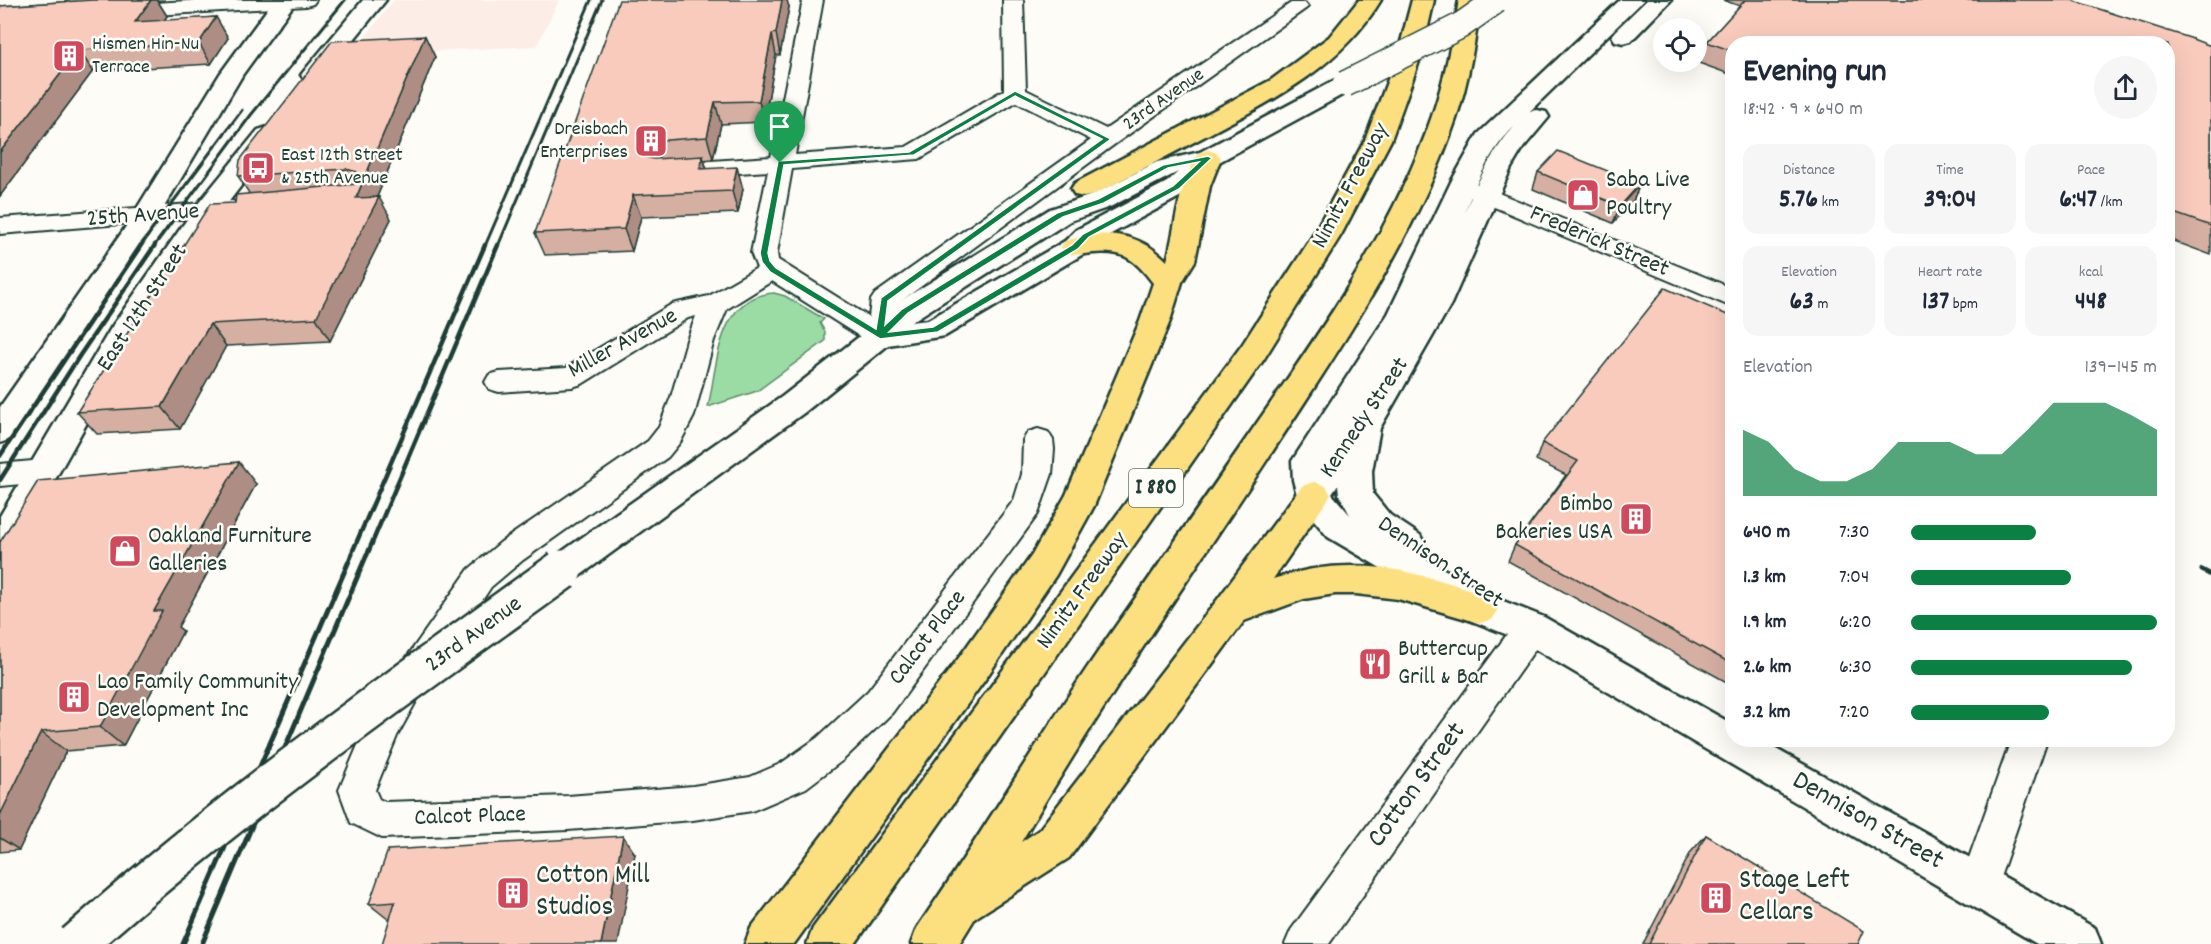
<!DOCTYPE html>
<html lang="en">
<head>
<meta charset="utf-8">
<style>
  body { margin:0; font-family:Dekko,sans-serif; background:#f6f6f7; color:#1f2937; height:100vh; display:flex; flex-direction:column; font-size:22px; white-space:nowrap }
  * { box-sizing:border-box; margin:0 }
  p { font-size:20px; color:#747a83 }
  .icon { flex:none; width:33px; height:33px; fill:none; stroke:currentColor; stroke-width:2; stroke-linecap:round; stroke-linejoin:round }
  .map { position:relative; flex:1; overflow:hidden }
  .sheet { position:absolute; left:1725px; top:36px; width:450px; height:711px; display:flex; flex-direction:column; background:#fff; border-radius:24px; box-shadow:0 6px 24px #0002 }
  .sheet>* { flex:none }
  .fabs { position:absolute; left:1653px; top:18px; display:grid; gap:12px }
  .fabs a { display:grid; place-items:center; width:54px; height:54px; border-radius:50%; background:#fff; box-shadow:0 6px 24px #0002; font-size:30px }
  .pin { position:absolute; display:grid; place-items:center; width:51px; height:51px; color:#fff; margin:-62px -26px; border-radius:50% 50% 50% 0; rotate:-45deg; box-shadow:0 0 6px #0007 }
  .pin .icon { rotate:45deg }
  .round { display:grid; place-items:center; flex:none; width:63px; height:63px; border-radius:32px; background:#f6f6f7 }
  .head { display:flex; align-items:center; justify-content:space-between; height:102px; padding:0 18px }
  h1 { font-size:33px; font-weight:700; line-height:45px }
  .metrics { display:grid; grid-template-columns:repeat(3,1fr); gap:9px; height:102px; padding:6px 18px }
  .metrics div { display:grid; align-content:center; border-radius:15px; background:#f6f6f7; text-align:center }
  .metrics b { font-size:26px; font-weight:700 }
  .metrics small { font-size:16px; font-weight:400 }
  .metrics p { font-size:16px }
  .chart { height:168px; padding:12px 18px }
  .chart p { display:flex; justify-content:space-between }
  .chart svg { width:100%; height:108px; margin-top:6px; fill:#0b8043; opacity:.7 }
  ul { padding:0 18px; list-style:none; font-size:20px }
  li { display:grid; grid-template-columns:96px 72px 1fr; align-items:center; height:45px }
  li i { height:15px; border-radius:8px; background:#0b8043 }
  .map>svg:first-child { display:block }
  .built { fill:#fcede6 }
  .green { fill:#9bdba4; stroke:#5d8c6c; stroke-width:1.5 }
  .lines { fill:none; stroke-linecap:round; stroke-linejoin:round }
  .street-casing { stroke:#1f3d34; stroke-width:4 }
  .secondary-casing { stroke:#1f3d34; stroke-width:5 }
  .highway-casing { stroke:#1f3d34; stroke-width:5 }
  .street { fill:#fdfcf7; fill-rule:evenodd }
  .secondary { fill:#fdfcf7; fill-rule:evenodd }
  .highway { fill:#fce080; fill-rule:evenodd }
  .rail-far2 { stroke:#1f3d34; stroke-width:3 }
  .rail-far1 { stroke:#1f3d34; stroke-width:4.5 }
  .rail { stroke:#1f3d34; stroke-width:5 }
  .secondary-bridge-far1-casing { stroke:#1f3d34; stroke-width:28; stroke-linecap:butt }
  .secondary-bridge-casing { stroke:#1f3d34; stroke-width:44; stroke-linecap:butt }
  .secondary-bridge-far1 { stroke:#fdfcf7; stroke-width:25 }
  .secondary-bridge { stroke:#fdfcf7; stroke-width:39 }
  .wall { fill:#d6afa3; stroke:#1f3d34; stroke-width:1.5 }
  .shaded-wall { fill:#ae8e84; stroke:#1f3d34; stroke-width:1.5 }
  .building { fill:#f9cbbd; stroke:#1f3d34; stroke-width:1.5 }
  .route { fill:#0b8043; stroke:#fff; stroke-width:1.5; fill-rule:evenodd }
  .labels { text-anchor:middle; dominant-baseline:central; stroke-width:5; stroke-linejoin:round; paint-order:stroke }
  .far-poi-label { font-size:20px; fill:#1f3d34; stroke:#fdfcf7; text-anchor:start }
  .far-street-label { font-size:20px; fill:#1f3d34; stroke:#fdfcf7 }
  .shield { fill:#fdfcf7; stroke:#62766e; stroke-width:1.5 }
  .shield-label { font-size:22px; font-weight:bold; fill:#1f3d34 }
  .poi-label { font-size:24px; fill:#1f3d34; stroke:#fdfcf7; text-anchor:start }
  .street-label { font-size:24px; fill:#1f3d34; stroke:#fdfcf7 }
  .near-street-label { font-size:28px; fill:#1f3d34; stroke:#fdfcf7 }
  .near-poi-label { font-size:28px; fill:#1f3d34; stroke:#fdfcf7; text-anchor:start }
</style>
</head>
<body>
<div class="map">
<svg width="2211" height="944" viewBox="0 0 2211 944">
  <rect width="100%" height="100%" fill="#fdfcf7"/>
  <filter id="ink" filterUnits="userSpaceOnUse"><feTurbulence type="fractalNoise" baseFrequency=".0167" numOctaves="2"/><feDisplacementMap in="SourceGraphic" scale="12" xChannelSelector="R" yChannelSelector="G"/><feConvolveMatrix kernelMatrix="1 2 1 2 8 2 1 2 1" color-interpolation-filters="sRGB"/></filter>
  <g filter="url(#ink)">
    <path class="built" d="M394,0H559L537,46L351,55Z"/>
    <path class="green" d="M774,293L785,296L824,319L820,323L825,332V341L757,391L708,407C718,363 717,297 774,293Z"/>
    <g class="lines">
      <g class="street-casing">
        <path id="street" d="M204,0H316L313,4L306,6L121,17L114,15L111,11L114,7L121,5Z
          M803,0H823L795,155L906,147L1004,90L1003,0H1023L1026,90L1106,129L1291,3H1305L1308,7L1115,144L897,304L894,336L890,343L880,345L870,343L772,281L727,309L714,340L694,416L681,441L668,457L523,560L491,587L419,696L397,736L375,790L379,799L385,802L568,796L693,786L750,777L780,764L817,738L868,691L1014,500L1022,474L1023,440L1028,432L1038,429L1048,432L1053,440L1054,449L1052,474L1038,514L892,713L843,760L806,788L752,811L693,820L568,830L382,838L351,823L339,790L369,719L395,674L469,569L501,542L648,441L659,427L671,397L687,340L696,316L688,318L582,384L572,387L499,392L489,389L485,382L489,375L499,372L566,368L672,304L709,296L757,268L751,253L768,171L666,178L658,176L654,171L658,166L666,164L771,157ZM1016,102L1091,140L875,294L871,300L869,317L778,260L777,253L792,169L919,159Z
          M1464,179L1732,288V307L1456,191L1452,186L1456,181Z
          M232,201L241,204L244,209L241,214L0,234V218Z
          M43,460L54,463L58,471L54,479L43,482L0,486V464Z
          M1531,614L1543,618L1548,628L1543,638L1329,944H1285L1291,930L1519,618Z
          M2011,740H2047L1997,886L1992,899L1978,905L1964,899L1959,886Z"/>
      </g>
      <g class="secondary-casing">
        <path id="secondary" d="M274,0H297L243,74L148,234L11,439L0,443V407L123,231L220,74Z
          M363,0H386L321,80L313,82L305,80L301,75L305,70Z
          M1620,0H1644L1530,111L1537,110L1546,112L1549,117L1523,148L1511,168L1451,304L1380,428L1372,471L1373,494L1390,515L1420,535L1425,545L1419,555L1493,597L1544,617L1732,724V740H1760L2095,928L2101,944H2037L1518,639L1467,619L1328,537L1309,514L1297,495L1293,480L1292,461L1388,314L1451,182L1478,134ZM1514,127C1491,152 1478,182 1464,213C1478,181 1489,151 1514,127ZM1338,485L1339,494L1350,515L1332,494Z
          M1647,0H1671L1631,41L1623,43L1615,41L1612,36L1615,31Z
          M1345,77L1353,79L1357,84L1353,89L1217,163L1185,194L1096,242L1085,253L945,336L888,345L805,412L574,580L562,584L550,580L544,570L550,560L783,396L869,329L895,304L1050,209L1092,195L1157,162L1200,152L1337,79ZM1178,172L1167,182L1076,230L1065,241L928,320L911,322L1070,221L1110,207Z
          M267,127L276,130L280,135L217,217L138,332L12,556L0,560V516L111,328L197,205L258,130Z"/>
      </g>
      <g class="highway-casing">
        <path id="highway" d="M1359,0H1381C1342,65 1276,99 1211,133C1172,154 1132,174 1093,195L1084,197L1075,195L1071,189L1075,183L1271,80L1329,37Z
          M1412,0H1434L1422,53L1391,140L1341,235L1264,359L855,944H807L813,928L1242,345L1313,235L1365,140L1398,53Z
          M1459,0H1481C1475,40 1469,80 1456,119C1413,245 1335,355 1263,466C1181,590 1097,713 1021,842L1039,830L1218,599L1302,486L1314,482L1326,486L1331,495L1273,579C1353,552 1416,571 1493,597L1498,608L1493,619L1480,623L1398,599L1356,594H1335L1304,599L1244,621L1069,858L975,918L959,944H911L917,928C984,831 1044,729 1111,633C1160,563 1209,493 1257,423C1324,326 1394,228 1432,116C1445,78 1452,40 1459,0Z
          M1208,150L1217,153L1221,158L1210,186L1195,261L1182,282L1170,321L1094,506L1056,575L984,681L794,944H745L751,928L958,659L1032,555L1066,495L1140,321L1153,283C1135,259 1124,250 1093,253C1083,254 1075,256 1065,253L1061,247L1065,241C1105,230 1137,231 1167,261C1176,226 1178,183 1199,153Z"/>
      </g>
      <use href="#street" class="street"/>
      <use href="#secondary" class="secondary"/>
      <use href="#highway" class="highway"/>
      <path class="rail-far2" d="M140,246L242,110
        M154,246L251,115L345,0
        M485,246L591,0
        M498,246L602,0"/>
      <path class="rail-far1" d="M0,456L141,245
        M0,480L80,355L155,245
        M351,555L485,245
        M367,555L498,245"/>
      <path class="rail" d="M2202,570L2211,575
        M183,944L352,554
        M202,944L367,554"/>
      <g class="secondary-bridge-far1-casing">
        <path id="secondary-bridge-far1" d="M1345,84L1460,26L1497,0"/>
      </g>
      <g class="secondary-bridge-casing">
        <path id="secondary-bridge" d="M76,944C229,807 396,690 562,570"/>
      </g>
      <use href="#secondary-bridge-far1" class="secondary-bridge-far1"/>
      <use href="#secondary-bridge" class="secondary-bridge"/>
    </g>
    <path class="wall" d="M92,0H165H157L167,16L164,21L216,17L228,38L211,64L93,71L0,196V6Z
      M1723,0H2071L2211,46V255L2168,239V44H1732V75L1699,63L1707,42L1740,6Z
      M789,7L780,55H776L764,122L721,124L713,159L704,160L707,169L743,189L738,213L641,217L632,251L545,255L535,233Z
      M425,36L435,57L377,197L391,219L330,341L226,346L180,429L97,434L77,412L235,203L249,193L238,176Z
      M1538,172L1640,184L1633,201L1613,223L1533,189Z
      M1732,317V685L1508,561L1515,545L1566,475L1536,460L1542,443Z
      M256,484L178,627L183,631L123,746L66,751L19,850L0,852V542Z
      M1706,835L1858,944H1643L1691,852Z
      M623,836L635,854L389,920L369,904Z"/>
    <path class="shaded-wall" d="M151,0H157L167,16L148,43L135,22Z
      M782,0H787L789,7L780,55L776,33Z
      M216,17L228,38L211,64L199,43Z
      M772,34L776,55L764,122L759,101Z
      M425,36L435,57L369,216L379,197L391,219L330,341L316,318L356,198Z
      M79,50L93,71L0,196V152Z
      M715,102L721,124L713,159L707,137Z
      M654,141L661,163L652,166L640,150L645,144Z
      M703,156L709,178L700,169Z
      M737,167L743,189L738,213L732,191Z
      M1640,184L1633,201L1613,223L1620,206Z
      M633,195L641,217L632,251L624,229Z
      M210,324L226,346L180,429L162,407Z
      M239,462L256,484L178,627L183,631L123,746L100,727L154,611Z
      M41,732L66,751L19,850L0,838V815Z
      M623,836L635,854L618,944H601Z"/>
    <path class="building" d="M92,0H151L135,22L216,17L199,43L79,50L0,152V6Z
      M619,0H782L776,33L772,34L759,101L715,102L707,137L654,141L645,144L640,150L645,157L654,159L703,156L700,169L737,167L732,191L633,195L624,229L535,233Z
      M1745,0H2071L2190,38L2211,46V226L2168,211V44H1732V51L1707,42Z
      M425,36L356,198L379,197L316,318L210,324L162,407L77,412L210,204L235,203L236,195L357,184L360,177L357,172L346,169L238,176L240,160L332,41Z
      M1558,151L1640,184L1620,206L1538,172Z
      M1665,288L1732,317V664L1515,545L1578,461L1542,443Z
      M239,462L154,611H162L100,727L41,732L0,815V542L38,481Z
      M1706,835L1864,931L1858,944H1649Z
      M623,836L601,944H382L395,902L369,904L388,850Z"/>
  </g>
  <path class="route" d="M1015,91L1111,139L888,301L885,325L902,309L1057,213L1098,199L1163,165L1208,156L1212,158L1179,189L1089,237L1078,249L938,332L880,339L770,272L762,262L760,253L778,161L909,152ZM1015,96L1102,139L881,298L876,329L776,268L770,261L768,253L784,165L914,155ZM1199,162L1173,186L1083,234L1072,245L933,327L889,332L908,313L1063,217L1104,203L1168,168Z"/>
  <defs>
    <g id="building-square" transform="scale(1.725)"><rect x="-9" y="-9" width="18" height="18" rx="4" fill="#d1495b" stroke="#fdfcf7"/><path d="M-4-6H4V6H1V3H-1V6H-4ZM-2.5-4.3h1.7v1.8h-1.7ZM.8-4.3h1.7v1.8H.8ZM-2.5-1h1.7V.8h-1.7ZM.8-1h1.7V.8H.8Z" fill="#fff"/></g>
    <g id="bus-square" transform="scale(1.725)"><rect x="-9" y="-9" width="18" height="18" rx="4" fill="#d1495b" stroke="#fdfcf7"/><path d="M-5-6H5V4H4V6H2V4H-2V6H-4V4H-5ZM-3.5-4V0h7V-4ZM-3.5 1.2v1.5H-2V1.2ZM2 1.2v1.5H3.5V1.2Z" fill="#fff"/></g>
    <g id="shop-square" transform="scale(1.725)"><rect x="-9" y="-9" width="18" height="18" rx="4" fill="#d1495b" stroke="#fdfcf7"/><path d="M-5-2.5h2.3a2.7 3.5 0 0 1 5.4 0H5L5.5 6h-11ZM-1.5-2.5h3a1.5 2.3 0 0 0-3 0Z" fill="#fff"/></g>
    <g id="restaurant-square" transform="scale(1.725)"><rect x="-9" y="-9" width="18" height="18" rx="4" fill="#d1495b" stroke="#fdfcf7"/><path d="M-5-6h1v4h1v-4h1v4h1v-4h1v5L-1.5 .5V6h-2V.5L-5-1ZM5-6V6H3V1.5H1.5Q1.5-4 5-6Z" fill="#fff"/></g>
  </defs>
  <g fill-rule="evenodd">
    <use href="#building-square" x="69" y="56"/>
    <use href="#building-square" x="651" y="141"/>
    <use href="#bus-square" x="258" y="168"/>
    <use href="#shop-square" x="1583" y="195"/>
    <use href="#building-square" x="1636" y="519"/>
    <use href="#shop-square" x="125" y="551"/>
    <use href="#restaurant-square" x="1375" y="664"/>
    <use href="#building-square" x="74" y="697"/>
    <use href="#building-square" x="513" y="893"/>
    <use href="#building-square" x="1716" y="898"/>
  </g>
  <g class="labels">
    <g class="far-poi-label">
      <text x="92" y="45">Hismen Hin-Nu<tspan x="92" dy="23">Terrace</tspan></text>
      <text x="628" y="130" text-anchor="end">Dreisbach<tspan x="628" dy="23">Enterprises</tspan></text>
      <text x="281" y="156">East 12th Street<tspan x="281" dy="23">&amp; 25th Avenue</tspan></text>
    </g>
    <g class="far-street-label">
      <text transform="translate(1164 100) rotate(-35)">23rd Avenue</text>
    </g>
    <rect class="shield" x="1129" y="469" width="54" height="38" rx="4.5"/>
    <g class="shield-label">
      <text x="1156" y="488">I 880</text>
    </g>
    <g class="poi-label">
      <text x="1606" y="181">Saba Live<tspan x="1606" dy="28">Poultry</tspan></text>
      <text x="1613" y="505" text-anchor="end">Bimbo<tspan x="1613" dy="28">Bakeries USA</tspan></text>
      <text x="148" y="537">Oakland Furniture<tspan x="148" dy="28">Galleries</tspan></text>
      <text x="1398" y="650">Buttercup<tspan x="1398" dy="28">Grill &amp; Bar</tspan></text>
      <text x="97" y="683">Lao Family Community<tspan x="97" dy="28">Development Inc</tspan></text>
    </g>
    <g class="street-label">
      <text transform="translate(1351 186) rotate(-62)">Nimitz Freeway</text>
      <text transform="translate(143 216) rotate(-4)">25th Avenue</text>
      <text transform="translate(1599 242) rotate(23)">Frederick Street</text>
      <text transform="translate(143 308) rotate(-57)">East 12th Street</text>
      <text transform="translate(623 344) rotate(-29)">Miller Avenue</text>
      <text transform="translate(1365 418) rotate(-56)">Kennedy Street</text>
      <text transform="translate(1440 563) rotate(34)">Dennison Street</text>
      <text transform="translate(1083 591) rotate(-54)">Nimitz Freeway</text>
      <text transform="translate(474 635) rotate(-36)">23rd Avenue</text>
      <text transform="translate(928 638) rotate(-53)">Calcot Place</text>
      <text transform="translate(470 817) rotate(-2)">Calcot Place</text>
    </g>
    <g class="near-street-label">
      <text transform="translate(1418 786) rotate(-54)">Cotton Street</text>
      <text transform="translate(1867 822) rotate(30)">Dennison Street</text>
    </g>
    <g class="near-poi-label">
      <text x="536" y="877">Cotton Mill<tspan x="536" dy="32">Studios</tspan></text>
      <text x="1739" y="882">Stage Left<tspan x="1739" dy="32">Cellars</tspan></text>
    </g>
  </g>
</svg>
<div class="fabs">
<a><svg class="icon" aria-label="locate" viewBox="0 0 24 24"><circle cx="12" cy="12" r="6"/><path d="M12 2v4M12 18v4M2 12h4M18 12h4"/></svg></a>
</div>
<div class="pin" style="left:780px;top:163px;background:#1e9e55"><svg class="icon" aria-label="arrive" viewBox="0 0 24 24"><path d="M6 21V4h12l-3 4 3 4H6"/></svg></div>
<section class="sheet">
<div class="head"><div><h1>Evening run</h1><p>18:42 · 9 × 640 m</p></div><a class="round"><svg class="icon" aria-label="share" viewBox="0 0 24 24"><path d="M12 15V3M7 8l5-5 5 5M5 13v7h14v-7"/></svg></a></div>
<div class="metrics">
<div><p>Distance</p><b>5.76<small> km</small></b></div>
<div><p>Time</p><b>39:04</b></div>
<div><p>Pace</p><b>6:47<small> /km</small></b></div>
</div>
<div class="metrics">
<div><p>Elevation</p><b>63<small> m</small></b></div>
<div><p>Heart rate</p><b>137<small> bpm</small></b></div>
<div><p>kcal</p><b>448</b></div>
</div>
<div class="chart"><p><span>Elevation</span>139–145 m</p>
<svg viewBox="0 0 160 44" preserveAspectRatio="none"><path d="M0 44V17L10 22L20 33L30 38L40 38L50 33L60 22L70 22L80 22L90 27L100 27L110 17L120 6L130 6L140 6L150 11L160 17V44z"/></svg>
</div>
<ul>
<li><b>640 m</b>7:30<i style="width:51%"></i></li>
<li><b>1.3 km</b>7:04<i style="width:65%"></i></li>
<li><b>1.9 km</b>6:20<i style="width:100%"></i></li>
<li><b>2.6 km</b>6:30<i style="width:90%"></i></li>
<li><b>3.2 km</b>7:20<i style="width:56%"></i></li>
</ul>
</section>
</div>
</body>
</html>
